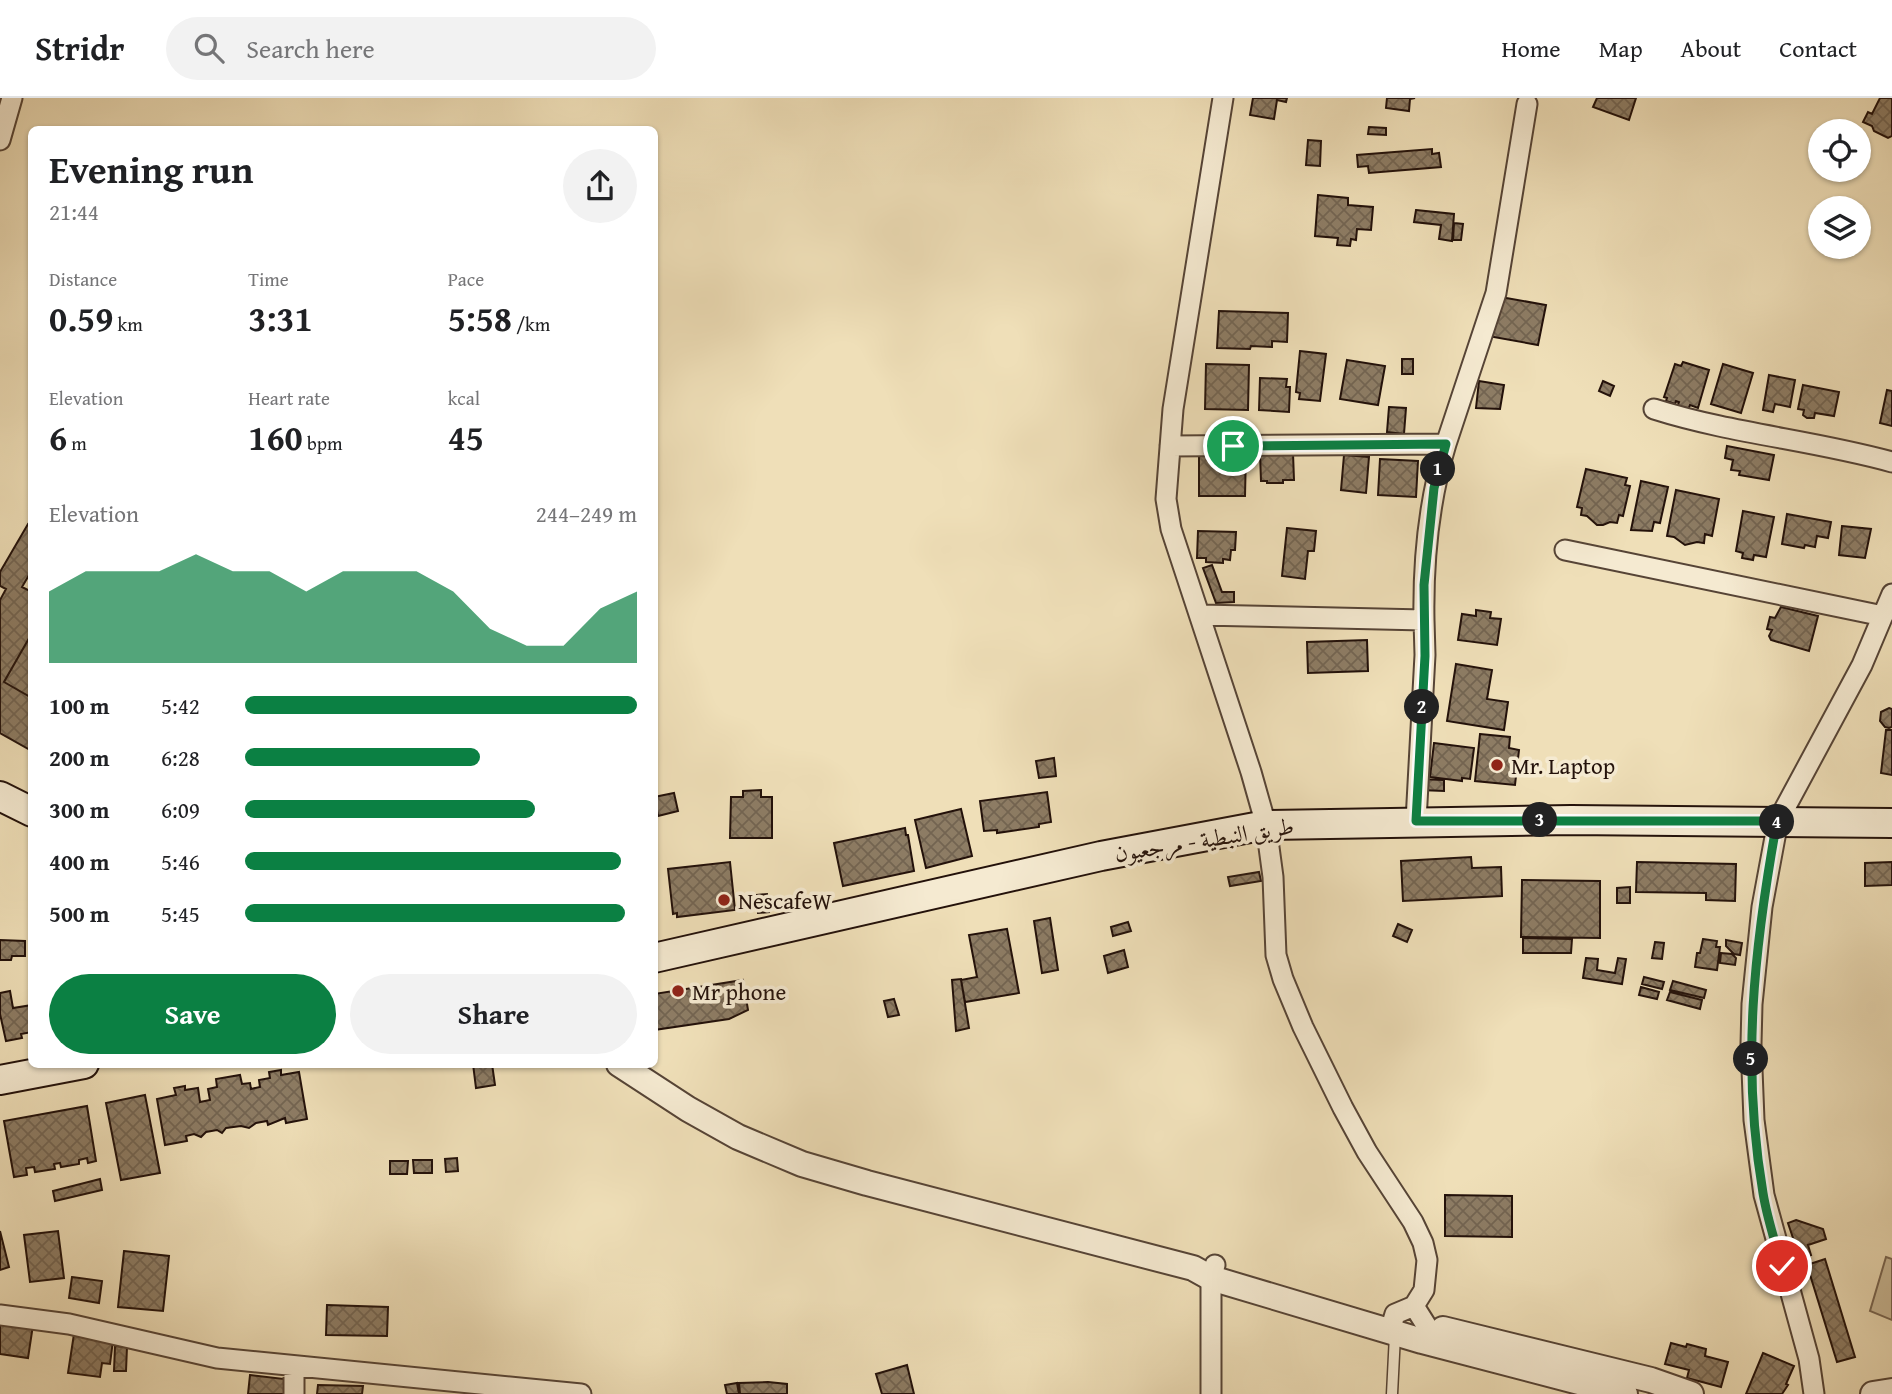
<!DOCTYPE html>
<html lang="en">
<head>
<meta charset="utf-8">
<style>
  body { margin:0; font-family:"Gentium Book Plus",Amiri,serif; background:#f2f2f2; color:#202124; height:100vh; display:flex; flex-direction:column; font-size:26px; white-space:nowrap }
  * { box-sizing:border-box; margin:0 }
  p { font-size:23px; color:#757577 }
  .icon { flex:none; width:38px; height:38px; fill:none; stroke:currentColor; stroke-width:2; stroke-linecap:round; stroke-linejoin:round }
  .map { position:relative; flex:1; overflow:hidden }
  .details { position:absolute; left:28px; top:28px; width:630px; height:942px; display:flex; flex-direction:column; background:#fff; border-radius:10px; box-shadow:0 2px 5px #0004 }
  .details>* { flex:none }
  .tools { position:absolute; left:1808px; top:21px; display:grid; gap:14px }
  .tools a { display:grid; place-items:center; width:63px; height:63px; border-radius:50%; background:#fff; box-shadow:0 2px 5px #0004; font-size:35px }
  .pin { position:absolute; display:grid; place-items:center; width:60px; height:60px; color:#fff; margin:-30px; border:4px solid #fff; border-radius:50%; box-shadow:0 2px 7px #0007 }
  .km { position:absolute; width:35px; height:35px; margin:-18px; border-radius:50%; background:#222; color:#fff; font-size:19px; line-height:35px; text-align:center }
  .round { display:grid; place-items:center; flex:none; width:74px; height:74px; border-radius:37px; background:#f2f2f2 }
  .headline { display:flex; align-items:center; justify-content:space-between; height:119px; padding:0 21px }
  h1 { font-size:38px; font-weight:700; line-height:52px }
  .figures { display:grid; grid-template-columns:repeat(3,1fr); gap:10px; height:119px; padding:7px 21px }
  .figures div { display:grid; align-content:center }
  .figures b { font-size:35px; font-weight:700 }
  .figures small { font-size:19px; font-weight:400 }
  .figures p { font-size:19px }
  .chart { height:196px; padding:14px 21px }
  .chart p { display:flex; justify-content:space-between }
  .chart svg { width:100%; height:126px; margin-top:7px; fill:#0b8043; opacity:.7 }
  .cta { display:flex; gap:14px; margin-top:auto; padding:14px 21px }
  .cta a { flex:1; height:80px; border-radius:42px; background:#0b8043; color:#fff; font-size:28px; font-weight:700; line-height:80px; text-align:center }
  .cta a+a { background:#f2f2f2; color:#202124 }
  ul { padding:0 21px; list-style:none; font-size:23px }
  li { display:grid; grid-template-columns:112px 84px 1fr; align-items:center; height:52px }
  li i { height:18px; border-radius:9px; background:#0b8043 }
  header { display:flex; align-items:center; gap:42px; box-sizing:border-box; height:98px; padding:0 35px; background:#fff; border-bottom:2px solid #e0e0e0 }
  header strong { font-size:33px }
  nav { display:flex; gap:38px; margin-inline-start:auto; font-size:24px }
  .search { width:490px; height:63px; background:#f2f2f2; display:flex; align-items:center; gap:18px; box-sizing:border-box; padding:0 24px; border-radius:38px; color:#757577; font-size:26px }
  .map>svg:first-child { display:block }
  .pitch { fill:#ccbc9a; stroke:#786652; stroke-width:2 }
  .building { fill:url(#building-cross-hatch); stroke:#23110a; stroke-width:2 }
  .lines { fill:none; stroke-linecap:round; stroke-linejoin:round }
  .service-casing { stroke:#564436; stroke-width:13 }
  .minor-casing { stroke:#564436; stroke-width:23 }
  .tertiary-casing { stroke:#564436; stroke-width:28 }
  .secondary-casing { stroke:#23110a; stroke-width:32 }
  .service { stroke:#f5ead1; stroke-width:10 }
  .minor { stroke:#f5ead1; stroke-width:19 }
  .tertiary { stroke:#f5ead1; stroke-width:24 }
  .secondary { stroke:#f5ead1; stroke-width:28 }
  .route-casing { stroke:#fff; stroke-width:14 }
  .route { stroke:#0b8043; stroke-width:9 }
  .poi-dot { fill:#8f2418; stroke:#f5ead1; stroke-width:2.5 }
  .labels { text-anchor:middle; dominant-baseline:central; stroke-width:7; stroke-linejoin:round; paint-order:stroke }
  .poi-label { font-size:23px; fill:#23110a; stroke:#f5ead1; text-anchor:start }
  .street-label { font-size:23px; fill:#23110a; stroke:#f5ead1 }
</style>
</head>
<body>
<header>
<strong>Stridr</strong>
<div class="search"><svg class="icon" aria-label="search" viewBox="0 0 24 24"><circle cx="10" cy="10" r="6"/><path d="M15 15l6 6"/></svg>Search here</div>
<nav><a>Home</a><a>Map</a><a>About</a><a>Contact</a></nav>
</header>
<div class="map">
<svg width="1892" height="1296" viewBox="0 0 1892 1296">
  <defs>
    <pattern id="building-cross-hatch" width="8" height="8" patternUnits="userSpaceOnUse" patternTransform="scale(1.75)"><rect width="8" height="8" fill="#8d7c64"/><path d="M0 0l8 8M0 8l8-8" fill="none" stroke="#736451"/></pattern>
  </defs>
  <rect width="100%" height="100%" fill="#efdfb8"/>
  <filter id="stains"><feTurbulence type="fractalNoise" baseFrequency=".00286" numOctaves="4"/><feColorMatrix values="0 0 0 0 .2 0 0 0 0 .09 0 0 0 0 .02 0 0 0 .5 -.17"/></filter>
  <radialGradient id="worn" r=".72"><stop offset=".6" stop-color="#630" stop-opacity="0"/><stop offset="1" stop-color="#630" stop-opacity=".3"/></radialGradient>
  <path class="pitch" d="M1886,1159L1892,1161V1222L1870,1213Z"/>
  <path class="building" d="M1253,0H1287L1286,4L1277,2L1274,21L1250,17Z
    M1387,0H1415L1410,1L1409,13L1386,10Z
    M1597,0H1636L1629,22L1593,9Z
    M1880,0H1892V38L1888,40L1874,33L1872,28L1863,24L1868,14L1872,16Z
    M1369,29L1386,30V37L1368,36Z
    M1308,42L1321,43L1320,68L1306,67Z
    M1432,51V56L1439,55L1441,69L1369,75L1368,68L1358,69L1357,57Z
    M1318,97L1348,100V107L1373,109L1371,132L1357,131L1356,142L1351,141L1350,148L1337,147L1338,140L1315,138Z
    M1416,112L1454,116L1452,143L1439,141L1441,127L1414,124Z
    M1454,125L1463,126L1461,142H1453Z
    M1495,198L1546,207L1538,247L1488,238Z
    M1219,213L1288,215L1287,244L1272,243V249L1251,248L1250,251L1217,250Z
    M1300,253L1326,256L1320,303L1299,301L1300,295L1296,294Z
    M1402,261H1413V276H1402Z
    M1347,262L1385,268L1378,307L1340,301Z
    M1683,264L1709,272L1698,310L1690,307L1688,312L1677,309L1679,304L1676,303L1675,306L1666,303L1667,300L1664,299L1675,266L1681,268Z
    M1206,266L1249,267L1248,312L1205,311Z
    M1723,266L1753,275L1741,315L1711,306Z
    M1769,277L1795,282L1790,309L1775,306L1773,314L1763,312Z
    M1260,280L1287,281L1286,289H1290L1289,314L1259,312Z
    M1479,283L1504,287L1500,311L1476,310Z
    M1603,283L1614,288L1610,298L1599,293Z
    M1803,287L1839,294L1834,318L1815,315L1814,320H1807L1803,317L1804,312L1798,311Z
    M1887,292L1892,293V328L1880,325Z
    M1389,309L1406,310L1404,336L1387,334Z
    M1727,348L1774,357L1769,382L1739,377L1740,373L1731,372L1733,362L1725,360Z
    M1199,354H1246L1245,398H1199Z
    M1293,355L1294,382H1283V385H1267V383H1261L1260,356Z
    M1344,357L1369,359L1366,395L1341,392Z
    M1380,361L1418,363L1416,399L1378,397Z
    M1586,371L1627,380L1625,387L1630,388L1623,418L1619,417L1617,425L1610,424L1603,427H1597L1587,418L1581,417L1582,410L1577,409Z
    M1641,383L1668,389L1660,425L1654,424L1652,433L1631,432Z
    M1676,392L1719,401L1712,438L1705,436L1704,445L1697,444L1685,447L1674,439L1667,438Z
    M1743,413L1774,419L1766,459L1754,457L1753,462L1742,460L1743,455L1736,453Z
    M1787,416L1831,424L1828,440L1817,438L1815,449L1805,447L1804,450L1782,446Z
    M28,426L32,428V472L22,489L32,494V535L4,584L32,600V653L0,635V502L6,491L0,488V474Z
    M1842,428L1871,431L1865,460L1839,457Z
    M1287,430L1316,433L1314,453H1308L1305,481L1282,478Z
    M1198,433L1236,434L1235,452H1231L1230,462L1223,461V465L1206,464V460H1197Z
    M1212,467L1222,494H1234V504L1216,505L1203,470Z
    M1781,509L1818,518L1809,553L1771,542L1769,538L1772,532L1767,531L1770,519L1775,520Z
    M1476,512L1491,514L1490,520L1501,521L1497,547L1458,542L1462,516L1476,518Z
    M32,535V600L4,584Z
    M1367,542L1368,573L1308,575L1307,544Z
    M1456,566L1492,572L1487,601L1508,604L1504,632L1447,623Z
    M1889,610L1892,611V629L1889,630L1885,629L1880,623L1881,614Z
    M1886,632H1892V677L1881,675Z
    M1480,636L1510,639L1509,650L1519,652L1515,687L1475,683Z
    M1434,645L1474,650L1470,681L1462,680V683L1430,679Z
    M1054,660L1056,678L1039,680L1036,663Z
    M1420,681L1444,682V693L1420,692Z
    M761,692V699H772V740H730L731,699H743V693Z
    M1047,694L1051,724L1039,726V729L997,735V732L984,733L980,703Z
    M674,695L678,713L658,718L654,699Z
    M961,711L972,758L926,770L915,722Z
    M905,730L906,737H908L914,773L843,788L834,745Z
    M1471,759L1472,770L1501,769L1502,798L1403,803L1401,763Z
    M730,764L735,812L677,819V815L673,816L668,771Z
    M1637,764L1736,766L1735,803L1706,802V795L1636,794Z
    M1892,764V787L1865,788V765Z
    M1259,774L1261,783L1230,788L1228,779Z
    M1522,782L1600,783V840L1521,839Z
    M1630,789V805H1617V790Z
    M767,796L769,814L758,815L757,797Z
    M1050,820L1058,872L1042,875L1034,823Z
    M1128,824L1131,833L1113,838L1111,829Z
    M1398,826L1412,832L1407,844L1393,838Z
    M1007,831L1019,895L965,904L961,882L977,879L969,837Z
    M1523,840L1572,841L1571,855H1523Z
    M1703,841L1717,843L1716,849H1720L1717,872L1695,869L1697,855H1700Z
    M0,842L25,843V858H12L11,862H0Z
    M1726,842L1742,845L1740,857L1734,856L1726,848Z
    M1655,844L1664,845L1662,861L1652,860Z
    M1124,852L1128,869L1108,875L1104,858Z
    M1721,855L1732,856L1736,860L1735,867L1720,865Z
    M1586,860L1598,861L1597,872L1615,875L1618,860L1626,861L1622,886L1583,880Z
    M1644,879L1664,884L1662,891L1642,886Z
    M961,881L969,930L956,933L952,882Z
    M743,882L748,912L729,921L654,932V896Z
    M1673,883L1706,892L1704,900L1670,892Z
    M1641,889L1659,894L1657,901L1639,897Z
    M10,893L13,910L32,907V934L21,936L22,940L6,943L0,916V895Z
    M1670,894L1702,902L1700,911L1667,902Z
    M894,901L899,917L888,919L884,903Z
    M473,966H492L495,987L476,990Z
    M281,972V977L299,974L307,1021L286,1025L285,1020L268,1027L267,1023L256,1025L249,1030L241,1028L226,1030L222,1035L217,1032L206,1034L201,1039L194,1036L186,1038L187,1043L165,1047L157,1001L176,997L174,990L185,988V992L198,990L200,1004L210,1002L208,991L217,989L216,981L240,977L242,986L250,985L251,991L260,989L259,982L270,980L269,974Z
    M145,997L160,1075L121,1082L106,1005Z
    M87,1008L96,1063L88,1065L87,1060L79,1062V1066L61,1069L60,1065L54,1066L55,1071L35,1074L34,1069L26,1070L27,1077L14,1079L4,1023Z
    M457,1060L458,1073L446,1074L445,1061Z
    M413,1062H432V1075H414Z
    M390,1063H408L407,1076H390Z
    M100,1081L102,1092L55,1103L53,1093Z
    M1445,1097L1512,1098V1139L1445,1138Z
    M1796,1122L1823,1131L1826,1141L1808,1147L1811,1157L1799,1161L1797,1154L1792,1156L1791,1152L1794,1151L1791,1143H1794L1788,1125Z
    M0,1133L9,1169L0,1172Z
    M58,1133L64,1180L30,1184L24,1137Z
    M124,1153L169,1158L163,1213L118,1209Z
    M1825,1161L1855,1259L1837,1264L1807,1167Z
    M72,1179L102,1183L99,1205L69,1200Z
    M327,1207L388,1209L387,1238L326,1237Z
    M0,1222L33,1227L28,1260L0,1256Z
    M74,1236L113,1242L110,1266L102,1265L100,1279L68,1275Z
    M1671,1245L1686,1249L1687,1246L1706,1251L1705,1258L1728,1264L1721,1289L1687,1280L1689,1272L1665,1266Z
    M115,1248L127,1249L126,1273H114Z
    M1763,1255L1794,1268L1786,1286L1788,1287L1782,1296H1746Z
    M907,1267L914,1296H882L876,1276Z
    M250,1277L293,1282L291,1296H248Z
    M768,1284L787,1286V1296H740L739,1285Z
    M737,1285L739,1296H727L725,1287Z
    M318,1287L363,1288L362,1296H317Z"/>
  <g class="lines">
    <g class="service-casing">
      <path id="service" d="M1392,1296L1395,1237"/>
    </g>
    <g class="minor-casing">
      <path id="minor" d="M1223,0L1173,311L1166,401L1171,431L1251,674L1266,727L1273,779L1276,857L1283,881L1303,929L1343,1010L1367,1054L1413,1124L1423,1145L1427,1162L1424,1192L1414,1208L1395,1216L1390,1233
        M0,42L12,0
        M1654,311C1733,336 1813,342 1892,364
        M1446,346L1496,195L1527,6
        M1170,348L1446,346C1429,402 1423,465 1424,522L1200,517
        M1565,452L1883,518
        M1416,723L1425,557L1424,522
        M1414,1208L1426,1227L1422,1243
        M0,1217L69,1226L217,1260L581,1296
        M294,1296V1268
        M1211,1296V1180L1215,1167
        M1814,1296L1809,1261L1764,1097L1754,1022L1751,946L1752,906L1762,809L1778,723L1862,567L1892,496"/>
    </g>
    <g class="tertiary-casing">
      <path id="tertiary" d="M619,966L688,1011L738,1039L802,1066L867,1085L1193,1170L1211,1180L1422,1243L1625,1296
        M1443,1231L1651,1282L1691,1296
        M1873,1296L1892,1293"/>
    </g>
    <g class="secondary-casing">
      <path id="secondary" d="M0,698L32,714
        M654,860L1101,758L1266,727L1571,722L1892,725
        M0,982L84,966"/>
    </g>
    <use href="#service" class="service"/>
    <use href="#minor" class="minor"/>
    <use href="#tertiary" class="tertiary"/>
    <use href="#secondary" class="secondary"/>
  </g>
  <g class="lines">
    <g class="route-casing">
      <path id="route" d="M1233,348L1446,346L1434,390L1424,487L1425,558L1416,723H1777C1754,850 1741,966 1763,1095C1767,1120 1775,1144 1782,1168"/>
    </g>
    <use href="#route" class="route"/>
  </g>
  <g class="poi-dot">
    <circle cx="1497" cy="667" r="7"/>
    <circle cx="724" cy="802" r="7"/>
    <circle cx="678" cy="893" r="7"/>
  </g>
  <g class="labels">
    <g class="poi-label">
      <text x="1511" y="667">Mr. Laptop</text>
      <text x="738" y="802">NescafeW</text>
      <text x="692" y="893">Mr phone</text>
    </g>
    <g class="street-label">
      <text transform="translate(1204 741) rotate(-9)">طريق النبطية - مرجعيون</text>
    </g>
  </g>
  <rect width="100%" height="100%" filter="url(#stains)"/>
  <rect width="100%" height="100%" fill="url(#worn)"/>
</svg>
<div class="tools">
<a><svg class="icon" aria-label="locate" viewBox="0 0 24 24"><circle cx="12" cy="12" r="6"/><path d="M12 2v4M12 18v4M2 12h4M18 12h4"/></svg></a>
<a><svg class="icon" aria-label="layers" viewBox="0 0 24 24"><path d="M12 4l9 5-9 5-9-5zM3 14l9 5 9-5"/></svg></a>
</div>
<div class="pin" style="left:1233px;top:348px;background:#1e9e55"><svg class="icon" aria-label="arrive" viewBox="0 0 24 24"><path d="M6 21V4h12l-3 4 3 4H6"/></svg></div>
<div class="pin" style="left:1782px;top:1168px;background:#d93025"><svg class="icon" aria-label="check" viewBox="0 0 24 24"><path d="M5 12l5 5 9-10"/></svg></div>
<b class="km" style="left:1438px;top:371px">1</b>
<b class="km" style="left:1422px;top:609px">2</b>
<b class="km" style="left:1540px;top:722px">3</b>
<b class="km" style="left:1777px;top:724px">4</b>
<b class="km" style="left:1751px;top:961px">5</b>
<section class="details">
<div class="headline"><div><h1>Evening run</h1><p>21:44</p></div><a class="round"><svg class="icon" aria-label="share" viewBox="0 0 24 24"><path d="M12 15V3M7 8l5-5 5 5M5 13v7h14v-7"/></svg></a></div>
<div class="figures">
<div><p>Distance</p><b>0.59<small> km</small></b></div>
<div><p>Time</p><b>3:31</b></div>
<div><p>Pace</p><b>5:58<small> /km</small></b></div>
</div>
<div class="figures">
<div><p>Elevation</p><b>6<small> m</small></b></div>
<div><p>Heart rate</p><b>160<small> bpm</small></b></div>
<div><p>kcal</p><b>45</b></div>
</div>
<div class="chart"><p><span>Elevation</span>244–249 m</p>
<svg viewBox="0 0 160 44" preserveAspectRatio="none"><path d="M0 44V19L10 12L20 12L30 12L40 6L50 12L60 12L70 19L80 12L90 12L100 12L110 19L120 32L130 38L140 38L150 25L160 19V44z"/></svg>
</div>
<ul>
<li><b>100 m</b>5:42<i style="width:100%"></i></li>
<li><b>200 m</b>6:28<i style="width:60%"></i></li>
<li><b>300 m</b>6:09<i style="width:74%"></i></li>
<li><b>400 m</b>5:46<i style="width:96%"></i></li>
<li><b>500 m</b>5:45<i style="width:97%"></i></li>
</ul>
<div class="cta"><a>Save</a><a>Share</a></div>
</section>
</div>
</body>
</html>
